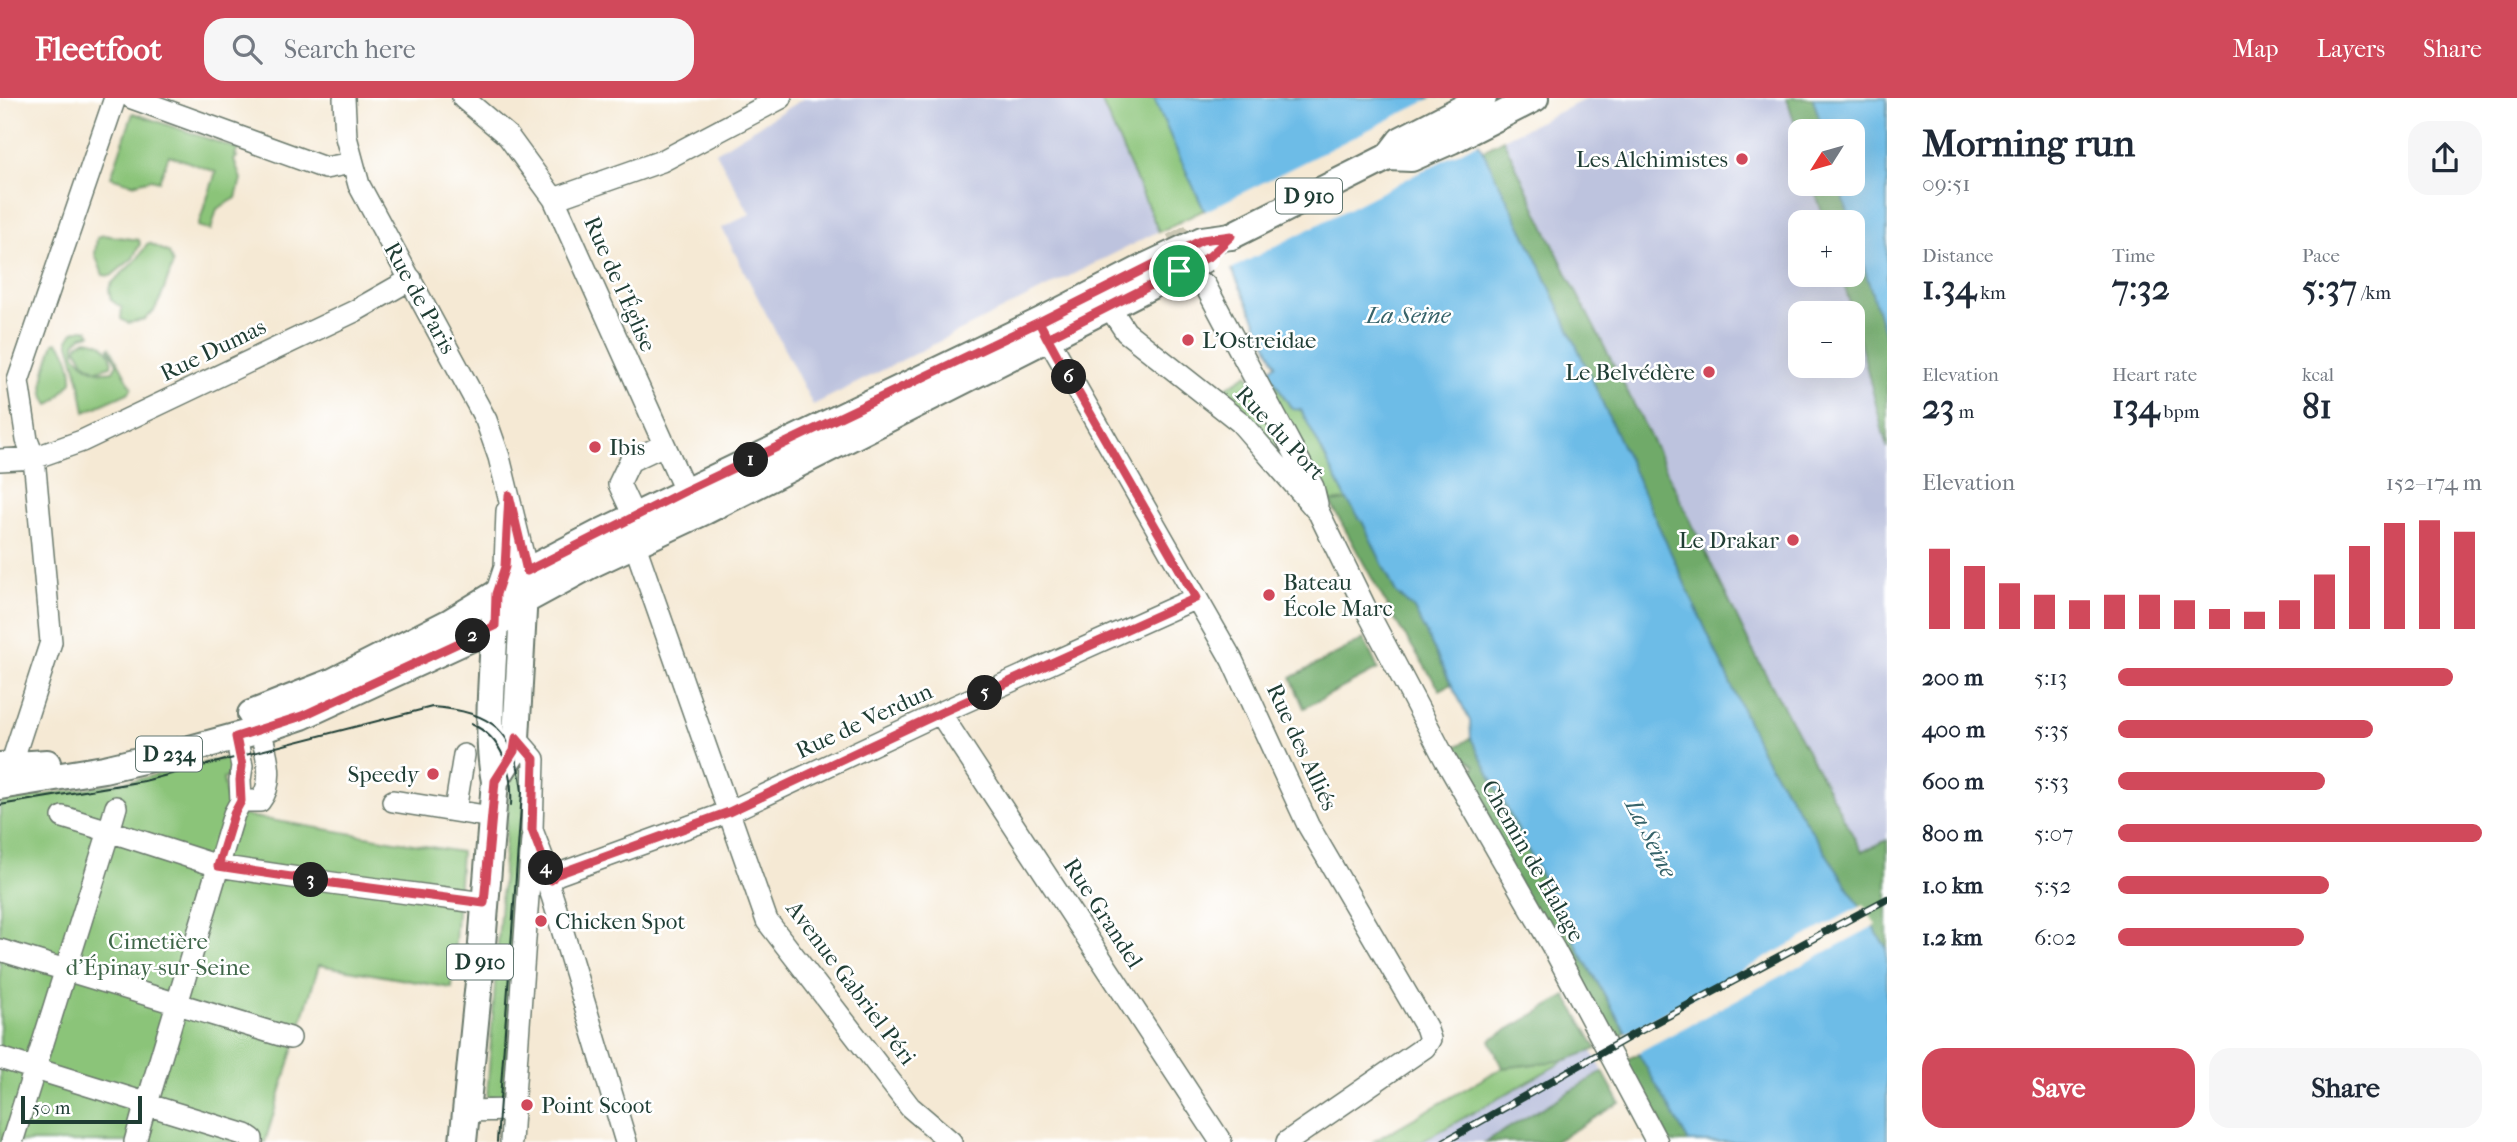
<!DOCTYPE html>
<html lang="en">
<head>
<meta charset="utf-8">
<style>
  body { margin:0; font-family:"IM FELL French Canon",serif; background:#f6f6f7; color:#1f2937; height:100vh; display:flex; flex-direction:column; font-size:26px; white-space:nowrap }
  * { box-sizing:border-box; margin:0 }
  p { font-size:23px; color:#747a83 }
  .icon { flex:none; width:38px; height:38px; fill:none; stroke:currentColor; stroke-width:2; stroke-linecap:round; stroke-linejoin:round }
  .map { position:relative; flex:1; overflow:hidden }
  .sheet { display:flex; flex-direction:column; background:#fff; width:630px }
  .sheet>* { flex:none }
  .needle { width:46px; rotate:233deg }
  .controls { position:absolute; left:1788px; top:21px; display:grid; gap:14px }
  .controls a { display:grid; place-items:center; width:77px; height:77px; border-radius:14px; background:#fff; box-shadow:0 7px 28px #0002; font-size:35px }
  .scale { position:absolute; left:21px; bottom:18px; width:121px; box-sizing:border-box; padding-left:7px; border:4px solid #1f3d34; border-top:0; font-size:19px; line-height:24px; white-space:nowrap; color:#1f3d34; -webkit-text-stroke:5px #fff; paint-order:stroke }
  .pin { position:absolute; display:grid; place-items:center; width:60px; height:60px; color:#fff; margin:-30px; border:4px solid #fff; border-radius:50%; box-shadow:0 2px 7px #0007 }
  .km { position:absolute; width:35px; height:35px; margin:-18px; border-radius:50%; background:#222; color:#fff; font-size:19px; line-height:35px; text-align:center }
  .round { display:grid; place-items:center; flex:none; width:74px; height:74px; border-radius:21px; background:#f6f6f7 }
  .overview { display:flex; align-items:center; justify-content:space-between; height:119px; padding:0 35px }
  h1 { font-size:38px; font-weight:700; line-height:52px }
  .metrics { display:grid; grid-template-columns:repeat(3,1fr); gap:10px; height:119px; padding:7px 35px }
  .metrics div { display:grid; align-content:center }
  .metrics b { font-size:35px; font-weight:700 }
  .metrics small { font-size:19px; font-weight:400 }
  .metrics p { font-size:19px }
  .chart { height:196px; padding:14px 35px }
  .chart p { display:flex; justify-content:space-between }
  .chart svg { width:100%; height:126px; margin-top:7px; stroke:#d1495b; stroke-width:6 }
  .action { display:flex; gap:14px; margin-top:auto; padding:14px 35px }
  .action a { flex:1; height:80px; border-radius:21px; background:#d1495b; color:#fff; font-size:28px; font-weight:700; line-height:80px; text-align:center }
  .action a+a { background:#f6f6f7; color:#1f2937 }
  ul { padding:0 35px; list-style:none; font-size:23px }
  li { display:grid; grid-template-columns:112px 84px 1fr; align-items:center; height:52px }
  li i { height:18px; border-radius:9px; background:#d1495b }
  header { display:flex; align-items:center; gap:42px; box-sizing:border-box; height:98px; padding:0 35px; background:#d1495b; color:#fff }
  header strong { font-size:33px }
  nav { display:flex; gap:38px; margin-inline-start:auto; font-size:24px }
  .search { width:490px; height:63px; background:#f6f6f7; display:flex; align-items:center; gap:18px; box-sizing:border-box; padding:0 24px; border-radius:21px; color:#747a83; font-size:26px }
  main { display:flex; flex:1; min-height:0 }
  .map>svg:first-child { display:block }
  .industrial { fill:#bdc3de }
  .green { fill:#8bc479; stroke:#558056; stroke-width:2 }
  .forest { fill:#70aa69; stroke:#48744e; stroke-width:2 }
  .water { fill:#6dbce7; stroke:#467c8e; stroke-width:2 }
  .pier { fill:#f5e9d4 }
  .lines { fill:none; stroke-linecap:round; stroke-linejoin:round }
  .minor-tunnel { stroke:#cac7b4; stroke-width:21; stroke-dasharray:21 10; stroke-linecap:butt }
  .minor-casing { stroke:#6a796c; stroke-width:24 }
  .major-casing { stroke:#6a796c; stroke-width:30 }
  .minor { stroke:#fff; stroke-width:21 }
  .major { stroke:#fff; stroke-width:26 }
  .tram { stroke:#1f3d34; stroke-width:2 }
  .rail-casing { stroke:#1f3d34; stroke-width:8 }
  .rail { stroke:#fff; stroke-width:5; stroke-dasharray:16; stroke-linecap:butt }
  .major-bridge-casing { stroke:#6a796c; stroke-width:30; stroke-linecap:butt }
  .major-bridge { stroke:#fff; stroke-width:26 }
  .route-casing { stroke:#fff; stroke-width:14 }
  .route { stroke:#d1495b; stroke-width:9 }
  .poi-dot { fill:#d1495b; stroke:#fff; stroke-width:2.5 }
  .labels { text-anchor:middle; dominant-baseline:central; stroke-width:5; stroke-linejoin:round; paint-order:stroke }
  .shield { fill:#fff; stroke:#627771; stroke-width:2 }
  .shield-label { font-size:21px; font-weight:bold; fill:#1f3d34 }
  .poi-label { font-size:23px; fill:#1f3d34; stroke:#fff; text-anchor:start }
  .street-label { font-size:23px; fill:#1f3d34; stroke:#fff }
  .park-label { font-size:23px; fill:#3f6649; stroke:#fff }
  .water-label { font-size:24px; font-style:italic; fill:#36636a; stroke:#fff }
</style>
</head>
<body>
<header>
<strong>Fleetfoot</strong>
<div class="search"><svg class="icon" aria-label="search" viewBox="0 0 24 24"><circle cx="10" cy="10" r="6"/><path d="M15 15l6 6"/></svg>Search here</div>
<nav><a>Map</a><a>Layers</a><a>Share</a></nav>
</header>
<main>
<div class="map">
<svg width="1887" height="1044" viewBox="0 0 1887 1044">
  <rect width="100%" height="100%" fill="#fff"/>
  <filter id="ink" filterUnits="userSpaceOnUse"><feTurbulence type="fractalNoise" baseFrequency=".0143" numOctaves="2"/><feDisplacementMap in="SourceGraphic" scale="14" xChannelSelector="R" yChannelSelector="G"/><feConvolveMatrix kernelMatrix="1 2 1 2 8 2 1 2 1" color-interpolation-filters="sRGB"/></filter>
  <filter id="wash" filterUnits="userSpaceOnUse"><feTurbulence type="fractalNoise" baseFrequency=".00686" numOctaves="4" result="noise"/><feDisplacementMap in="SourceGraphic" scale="28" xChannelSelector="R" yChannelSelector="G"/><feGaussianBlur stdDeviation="1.57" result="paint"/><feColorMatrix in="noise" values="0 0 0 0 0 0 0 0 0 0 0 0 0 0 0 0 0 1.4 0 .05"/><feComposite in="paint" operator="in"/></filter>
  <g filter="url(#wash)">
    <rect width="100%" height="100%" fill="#f5e9d4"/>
    <path class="industrial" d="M804,0H1099L1159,133L813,307L722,130L750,116L716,54Z
      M1588,0H1787L1801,46V86H1813L1825,124H1801V177H1841L1852,215H1801V268H1853V219L1887,350V742L1862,755L1752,551L1644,326L1568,178L1503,41Z
      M1583,937L1612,990L1507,1044H1399L1471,999Z"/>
    <path class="green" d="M1100,0H1154L1204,112L1159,134Z
      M133,15L238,51L235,57L237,59L234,62L241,81L236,100L217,111L211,132L198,128L216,74L169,57L159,83L151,81L133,86L111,79Z
      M103,137L139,142L140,146L133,160L111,178L103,177L95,156L97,140Z
      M149,145L169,155L173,166L162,197L154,213L144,222L128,225L121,221L122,210L111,202L109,191L112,185L138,160L147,146Z
      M1227,212L1292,311H1301L1347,402L1330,404L1272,304Z
      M82,231L88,232L91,236L82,238L75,245V256C85,269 96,276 113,273L117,266L109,250L110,249L132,290L128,295L85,314L79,281L68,242L73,234Z
      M86,242C101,243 114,252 111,268L97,272L84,264L77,251L78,246Z
      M57,244C68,252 73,270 72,284L57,301L49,307C36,290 48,263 54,245Z
      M1248,276L1293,372L1215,297Z
      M521,656L526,686L505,995L499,1000L487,999L509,689Z
      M233,658V677L223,681L229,715L461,754L452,890L319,867L265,1044H0V704L135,682Z
      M1566,962L1421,1044L1374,1043L1502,970Z"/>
    <path class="forest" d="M1787,0H1813L1823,33H1801V46Z
      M1503,41L1568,178L1644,326L1752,551L1862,754L1887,742V851L1762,655L1536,159L1482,53Z
      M1813,86H1839L1851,124H1825Z
      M1853,133L1887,244V350L1853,215L1841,177H1853Z
      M1347,402L1363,425L1396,495L1414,511L1451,586L1440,592L1395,522L1330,404Z
      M1364,541L1378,571L1304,610L1291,580Z
      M1471,640L1580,854L1626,935L1609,945L1468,696L1475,667L1452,651Z
      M1566,898L1597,951L1566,962L1502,970L1490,942Z
      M1639,956L1689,1044H1667L1620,964Z
      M1603,974L1620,1005L1554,1044H1485Z"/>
    <path class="water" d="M1154,0H1456L1536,159L1762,655L1887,851V1044H1689L1580,854L1471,640L1470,623L1414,511L1396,495L1363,425L1347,402L1301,312L1292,311L1268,273L1276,266L1179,58Z
      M1813,0H1887V244L1853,133V124H1851L1839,86H1853V33H1823Z"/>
    <path class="pier" d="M1432,0H1460L1481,43L1229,172L1202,115Z
      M1863,807L1876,827L1635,956L1623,937Z"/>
  </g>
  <g filter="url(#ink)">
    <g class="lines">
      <path class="minor-tunnel" d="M1176,132L1193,163"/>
      <g class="minor-casing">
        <path id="minor" d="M132,0L325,70L352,65
          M344,0L346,39L359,87L486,322L499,359L527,473
          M463,0L508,38L554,101L691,406
          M554,101L662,63L781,0
          M1205,187L1313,389L1317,406
          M1102,198L1126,234L1240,324L1319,415L1365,509L1445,661L1554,851L1657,1044
          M1040,226L1232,562L1308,727L1426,929L1430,941L1425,949L1287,1044
          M0,362L34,360L82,343L355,213L411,181
          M634,418L619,386L630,363L664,347
          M630,433L767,823L910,1009L951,1044
          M496,496L505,469L507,413
          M940,615L1221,1044
          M236,639L242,668L240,682L241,703H260C276,683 266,654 260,632
          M516,640L534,661L532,732L551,782L549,789L553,801L626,1044
          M11,667L51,544L34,360L27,342L18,283L115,0
          M393,703L491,719
          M455,713L464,657
          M63,719L109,733L116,709
          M551,782L556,777L729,714L940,615L1196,500
          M0,852L290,940
          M0,960L139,1003
          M149,999L234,716L241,703
          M152,1008L246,1037L252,1041V1044
          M465,1013L513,1012L532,741
          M12,1044L109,733L218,768L332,785L484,805
          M135,1044L144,1012
          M511,1044L513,1012"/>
      </g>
      <g class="major-casing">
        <path id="major" d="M1388,59L1411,60L1452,42L1535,0
          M1231,138L1388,59L1401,42L1483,0
          M251,616L332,584L450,524L496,496L527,473L602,434L1039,224L1147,168
          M0,668L47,665
          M495,683L514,653L516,640L524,495
          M0,688L104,671L190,651L260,632L302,618L495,529L522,504L592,466L705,413L1156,185
          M463,1044L479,884L495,683C485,634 494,567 495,515"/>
      </g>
      <use href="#minor" class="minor"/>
      <use href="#major" class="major"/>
      <path class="tram" d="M471,626C503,639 513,675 511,707
        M0,707L144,683L432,609C492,613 516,633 522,694L497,1044"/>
      <g class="rail-casing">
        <path id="rail" d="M1444,1044L1636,935L1887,801"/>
      </g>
      <use href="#rail" class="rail"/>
      <g class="major-bridge-casing">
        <path id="major-bridge" d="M1147,168L1202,142L1231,138
          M1156,185L1206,160"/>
      </g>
      <use href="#major-bridge" class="major-bridge"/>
    </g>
  </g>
  <g class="lines" filter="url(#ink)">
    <g class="route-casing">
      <path id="route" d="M1179,173L1047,240L1039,224L685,393L527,473L509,397L505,469L496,496L495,528L302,618L236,639L242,668L240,682L241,703L234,716L218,768L332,785L484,805L495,683L514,653L516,640L534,661L532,732L551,782L555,777L729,714L940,615L1196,500L1058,259L1039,224L1202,142L1231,138L1210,158L1179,173"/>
    </g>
    <use href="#route" class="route"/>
  </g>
  <g class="poi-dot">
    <circle cx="1742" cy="61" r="7"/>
    <circle cx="1188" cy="242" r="7"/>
    <circle cx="1709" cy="274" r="7"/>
    <circle cx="595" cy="349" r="7"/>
    <circle cx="1793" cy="442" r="7"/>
    <circle cx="1269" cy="497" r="7"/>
    <circle cx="433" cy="676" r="7"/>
    <circle cx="541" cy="823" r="7"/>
    <circle cx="527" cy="1007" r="7"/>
  </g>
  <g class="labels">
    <g class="shield">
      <rect x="1276" y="80.5" width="66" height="35" rx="5"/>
      <rect x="136" y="638.5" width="66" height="35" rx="5"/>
      <rect x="447" y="846.5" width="66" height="35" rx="5"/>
    </g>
    <g class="shield-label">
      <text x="1309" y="98">D 910</text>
      <text x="169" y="656">D 234</text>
      <text x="480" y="864">D 910</text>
    </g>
    <g class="poi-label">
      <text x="1728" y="61" text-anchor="end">Les Alchimistes</text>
      <text x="1202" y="242">L'Ostreidae</text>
      <text x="1695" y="274" text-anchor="end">Le Belvédère</text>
      <text x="609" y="349">Ibis</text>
      <text x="1779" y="442" text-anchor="end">Le Drakar</text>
      <text x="1283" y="484">Bateau<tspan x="1283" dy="26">École Marc</tspan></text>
      <text x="419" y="676" text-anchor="end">Speedy</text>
      <text x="555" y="823">Chicken Spot</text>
      <text x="541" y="1007">Point Scoot</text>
    </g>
    <g class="street-label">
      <text transform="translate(620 186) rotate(66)">Rue de l'Église</text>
      <text transform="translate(420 200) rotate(61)">Rue de Paris</text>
      <text transform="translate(213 252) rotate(-26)">Rue Dumas</text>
      <text transform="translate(1280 335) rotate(47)">Rue du Port</text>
      <text transform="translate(864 623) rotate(-25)">Rue de Verdun</text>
      <text transform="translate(1302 649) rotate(65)">Rue des Alliés</text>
      <text transform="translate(1533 763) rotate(60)">Chemin de Halage</text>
      <text transform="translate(1103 815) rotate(57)">Rue Grandel</text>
      <text transform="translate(851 885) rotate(53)">Avenue Gabriel Péri</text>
    </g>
    <g class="park-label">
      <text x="158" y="843">Cimetière<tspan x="158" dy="26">d'Épinay-sur-Seine</tspan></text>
    </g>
    <g class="water-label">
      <text x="1408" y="217">La Seine</text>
      <text transform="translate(1651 740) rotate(63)">La Seine</text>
    </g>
  </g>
</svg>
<div class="controls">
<a><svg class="needle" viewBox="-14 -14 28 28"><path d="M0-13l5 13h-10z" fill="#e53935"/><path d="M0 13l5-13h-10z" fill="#747a83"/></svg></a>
<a>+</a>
<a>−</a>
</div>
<div class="scale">50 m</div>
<div class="pin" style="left:1179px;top:173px;background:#1e9e55"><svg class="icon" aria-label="arrive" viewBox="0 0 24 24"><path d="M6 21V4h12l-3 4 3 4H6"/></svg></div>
<b class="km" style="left:751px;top:362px">1</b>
<b class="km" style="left:473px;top:538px">2</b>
<b class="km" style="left:311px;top:782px">3</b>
<b class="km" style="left:546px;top:770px">4</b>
<b class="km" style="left:985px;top:595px">5</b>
<b class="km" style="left:1069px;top:279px">6</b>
</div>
<section class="sheet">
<div class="overview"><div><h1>Morning run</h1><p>09:51</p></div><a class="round"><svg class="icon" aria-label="share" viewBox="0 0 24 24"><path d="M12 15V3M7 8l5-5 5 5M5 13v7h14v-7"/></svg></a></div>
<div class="metrics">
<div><p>Distance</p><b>1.34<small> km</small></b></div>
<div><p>Time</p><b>7:32</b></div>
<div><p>Pace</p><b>5:37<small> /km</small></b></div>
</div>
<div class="metrics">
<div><p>Elevation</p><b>23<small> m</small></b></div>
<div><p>Heart rate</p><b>134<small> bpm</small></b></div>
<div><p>kcal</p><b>81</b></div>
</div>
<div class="chart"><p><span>Elevation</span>152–174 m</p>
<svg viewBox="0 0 160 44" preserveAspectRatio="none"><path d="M5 44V16M15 44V22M25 44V28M35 44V32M45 44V34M55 44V32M65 44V32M75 44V34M85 44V37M95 44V38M105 44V34M115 44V25M125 44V15M135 44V7M145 44V6M155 44V10"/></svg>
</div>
<ul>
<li><b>200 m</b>5:13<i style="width:92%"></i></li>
<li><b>400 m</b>5:35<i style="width:70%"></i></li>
<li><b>600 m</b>5:53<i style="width:57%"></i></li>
<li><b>800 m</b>5:07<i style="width:100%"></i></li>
<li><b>1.0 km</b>5:52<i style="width:58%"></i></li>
<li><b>1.2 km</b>6:02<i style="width:51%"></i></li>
</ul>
<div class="action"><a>Save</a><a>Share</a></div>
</section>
</main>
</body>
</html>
